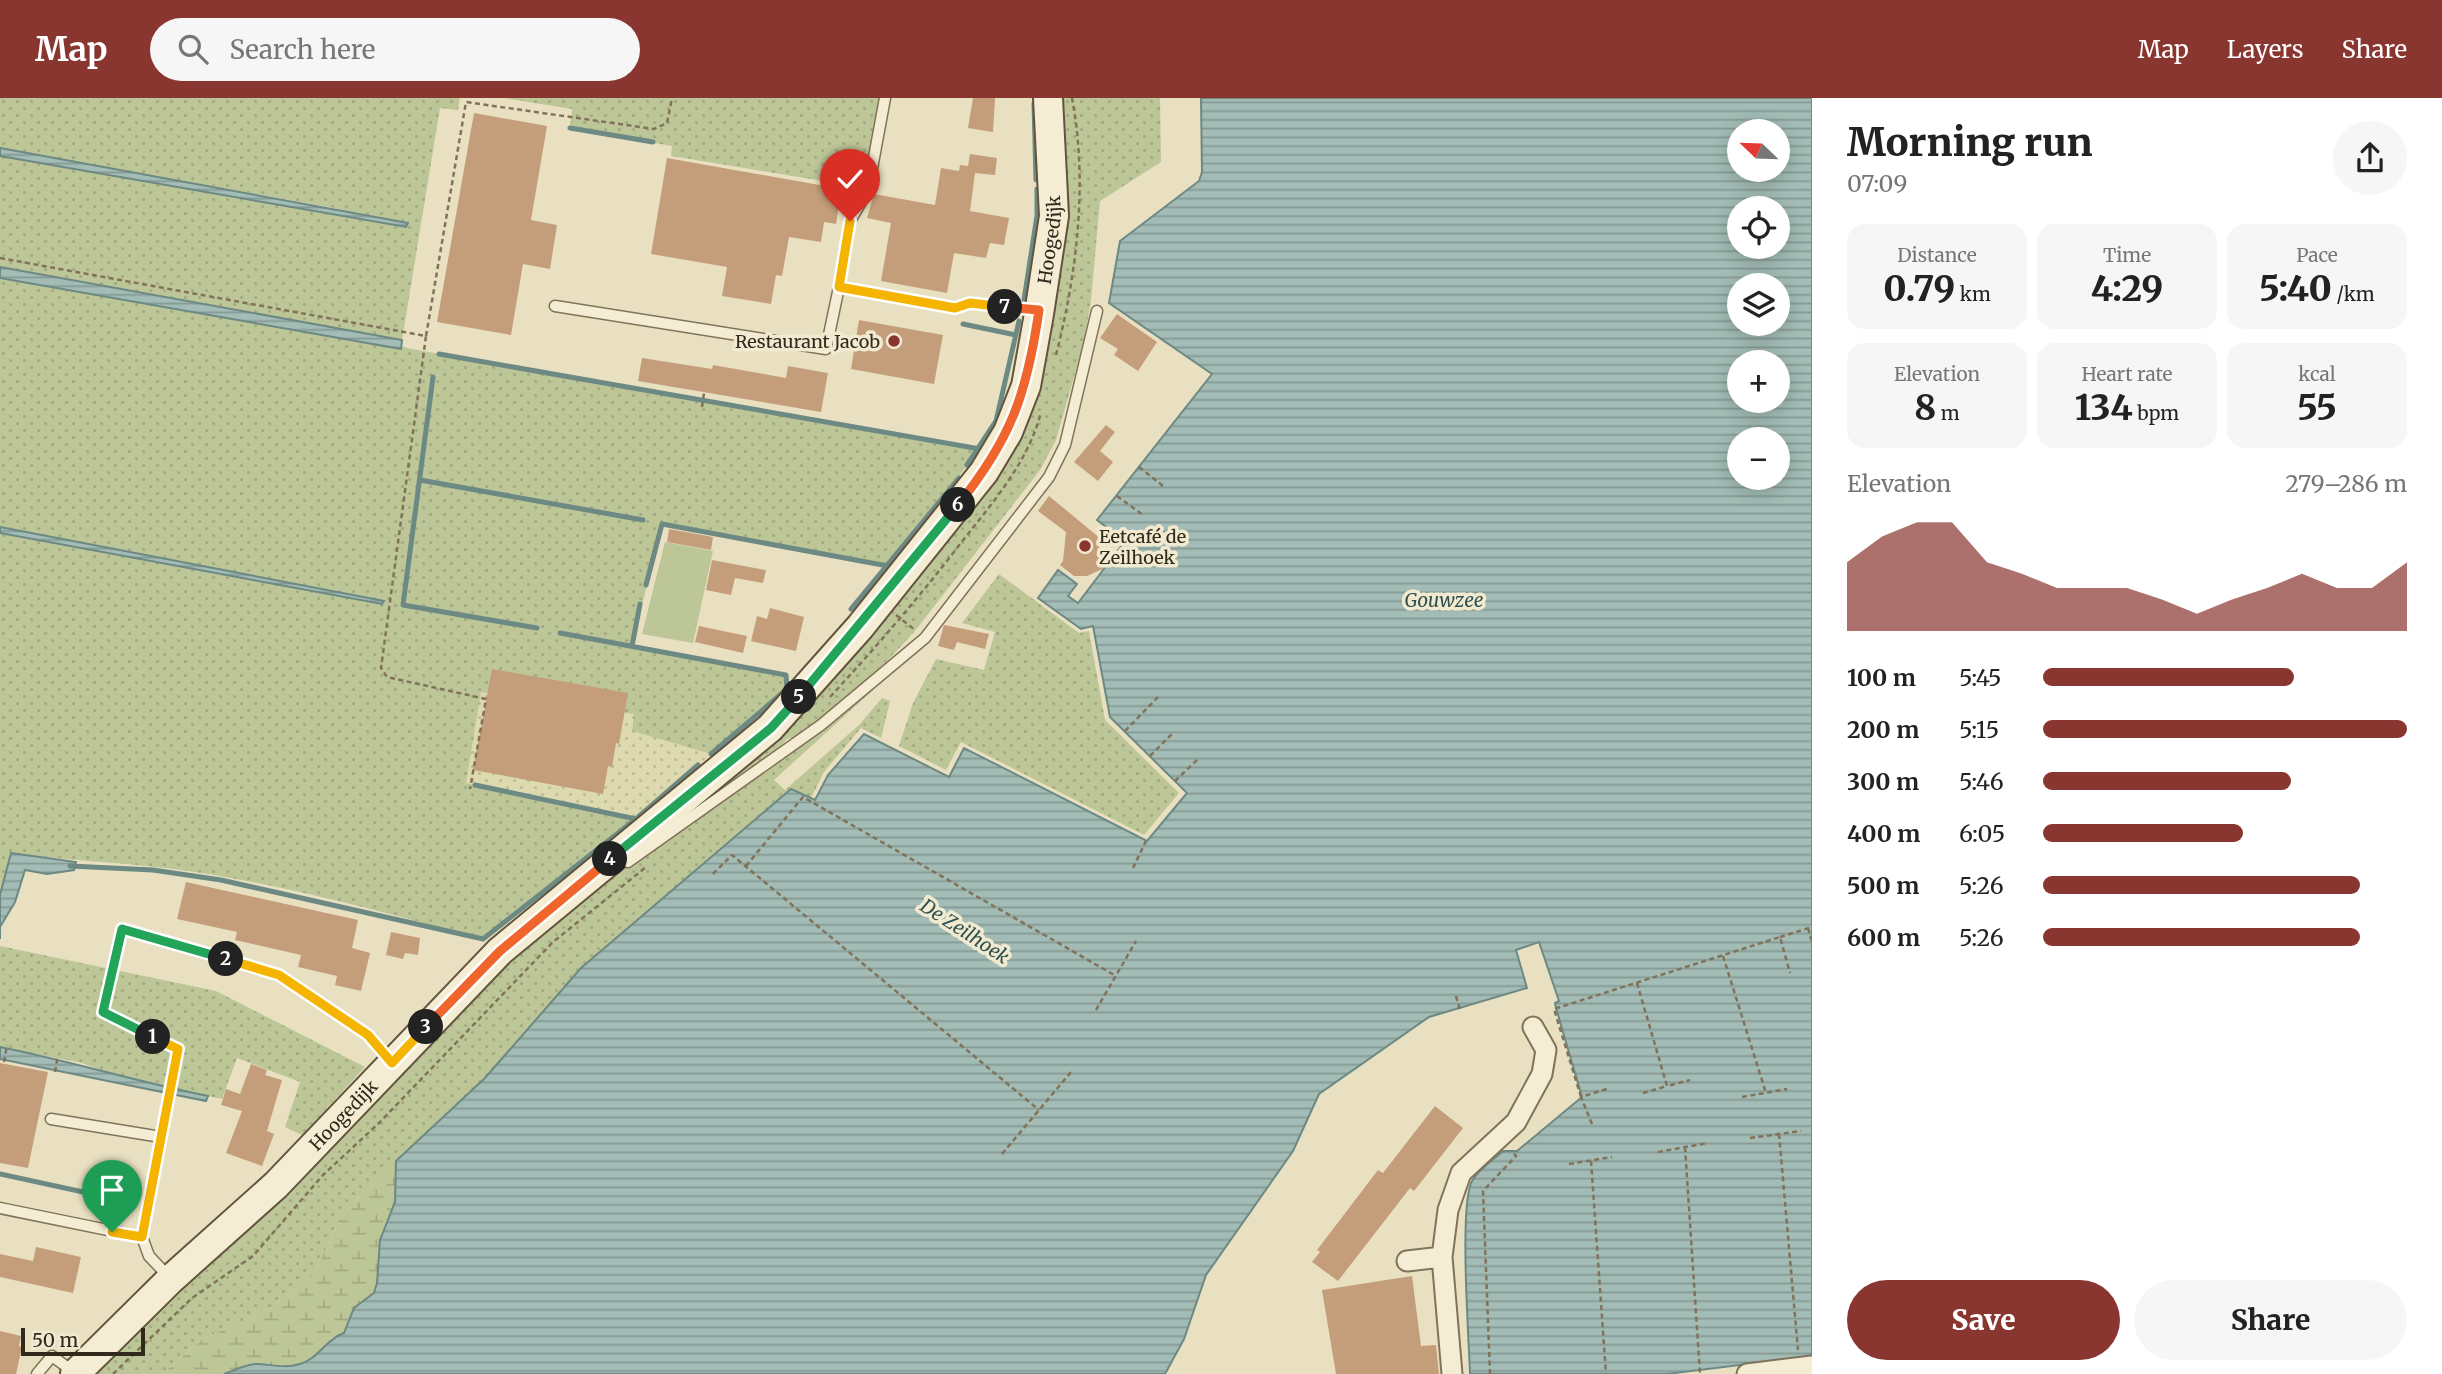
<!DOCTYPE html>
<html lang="en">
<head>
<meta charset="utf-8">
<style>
  body { margin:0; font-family:Merriweather,serif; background:#f6f6f6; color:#222; height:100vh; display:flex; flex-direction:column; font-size:26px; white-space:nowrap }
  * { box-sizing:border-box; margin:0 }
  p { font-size:23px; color:#767676 }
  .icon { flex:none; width:38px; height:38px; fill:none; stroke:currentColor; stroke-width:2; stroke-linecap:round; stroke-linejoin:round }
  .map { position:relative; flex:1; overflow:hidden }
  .panel { display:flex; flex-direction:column; background:#fff; width:630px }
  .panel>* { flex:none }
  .needle { width:46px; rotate:293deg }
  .tools { position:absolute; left:1727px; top:21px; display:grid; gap:14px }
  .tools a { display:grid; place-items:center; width:63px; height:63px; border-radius:50%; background:#fff; box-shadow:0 4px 18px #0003; font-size:35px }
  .scale { position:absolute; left:21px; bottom:18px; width:124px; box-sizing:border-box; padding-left:7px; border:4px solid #32291d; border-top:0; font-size:19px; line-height:24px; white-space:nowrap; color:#32291d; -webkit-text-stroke:5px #f1ead0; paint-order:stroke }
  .pin { position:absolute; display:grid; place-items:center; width:60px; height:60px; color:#fff; margin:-72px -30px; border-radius:50% 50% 50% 0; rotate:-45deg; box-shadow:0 0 7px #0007 }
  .pin .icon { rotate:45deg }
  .km { position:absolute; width:35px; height:35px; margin:-18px; border-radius:50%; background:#222; color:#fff; font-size:19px; line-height:35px; text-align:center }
  .round { display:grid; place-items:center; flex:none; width:74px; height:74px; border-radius:37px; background:#f6f6f6 }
  .summary { display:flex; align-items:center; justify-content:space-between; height:119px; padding:0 35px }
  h1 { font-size:38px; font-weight:800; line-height:52px }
  .stats { display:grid; grid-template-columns:repeat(3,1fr); gap:10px; height:119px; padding:7px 35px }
  .stats div { display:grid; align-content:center; border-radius:18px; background:#f6f6f6; text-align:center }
  .stats b { font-size:35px; font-weight:800 }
  .stats small { font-size:19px; font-weight:400 }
  .stats p { font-size:19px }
  .chart { height:196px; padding:14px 35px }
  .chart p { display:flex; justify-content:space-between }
  .chart svg { width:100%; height:126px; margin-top:7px; fill:#8a3630; opacity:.7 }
  .cta { display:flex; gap:14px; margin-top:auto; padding:14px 35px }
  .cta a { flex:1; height:80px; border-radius:42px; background:#8a3630; color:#fff; font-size:28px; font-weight:800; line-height:80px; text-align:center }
  .cta a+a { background:#f6f6f6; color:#222 }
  ul { padding:0 35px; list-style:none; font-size:23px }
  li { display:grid; grid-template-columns:112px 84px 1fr; align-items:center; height:52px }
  li i { height:18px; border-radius:9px; background:#8a3630 }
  header { display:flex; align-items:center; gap:42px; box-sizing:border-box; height:98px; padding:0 35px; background:#8a3630; color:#fff }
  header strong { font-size:33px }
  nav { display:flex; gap:38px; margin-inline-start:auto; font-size:24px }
  .search { width:490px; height:63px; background:#f6f6f6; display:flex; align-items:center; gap:18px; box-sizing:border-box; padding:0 24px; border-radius:38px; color:#767676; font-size:26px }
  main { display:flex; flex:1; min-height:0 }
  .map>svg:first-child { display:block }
  .farmland { fill:url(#farmland-dots) }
  .grass { fill:url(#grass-dots) }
  .wetland { fill:url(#wetland-marsh) }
  .garden { fill:#bdc697 }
  .water { fill:url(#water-rules); stroke:#6c8984; stroke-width:2; fill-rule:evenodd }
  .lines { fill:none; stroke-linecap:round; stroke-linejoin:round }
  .stream { stroke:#6c8984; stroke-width:5 }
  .building { fill:#c49e7a }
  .lane-casing { stroke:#81725a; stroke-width:13 }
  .street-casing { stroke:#81725a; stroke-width:23 }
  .secondary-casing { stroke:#62533e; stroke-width:32 }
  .path { stroke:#81725a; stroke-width:2.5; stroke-dasharray:5 3.5; stroke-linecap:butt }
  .lane { stroke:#f5edd3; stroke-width:10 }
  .street { stroke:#f5edd3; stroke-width:19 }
  .secondary { stroke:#f5edd3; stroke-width:28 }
  .split-1-casing { stroke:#fff; stroke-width:14 }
  .split-2-casing { stroke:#fff; stroke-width:14 }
  .split-3-casing { stroke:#fff; stroke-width:14 }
  .split-4-casing { stroke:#fff; stroke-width:14 }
  .split-5-casing { stroke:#fff; stroke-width:14 }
  .split-6-casing { stroke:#fff; stroke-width:14 }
  .split-7-casing { stroke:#fff; stroke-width:14 }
  .split-8-casing { stroke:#fff; stroke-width:14 }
  .split-1 { stroke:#f5b400; stroke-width:9 }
  .split-2 { stroke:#22a559; stroke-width:9 }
  .split-3 { stroke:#f5b400; stroke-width:9 }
  .split-4 { stroke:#f0652b; stroke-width:9 }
  .split-5 { stroke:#22a559; stroke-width:9 }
  .split-6 { stroke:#22a559; stroke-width:9 }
  .split-7 { stroke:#f0652b; stroke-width:9 }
  .split-8 { stroke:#f5b400; stroke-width:9 }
  .poi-dot { fill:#8a3630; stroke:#f1ead0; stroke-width:2.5 }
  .labels { text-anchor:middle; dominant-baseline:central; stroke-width:7; stroke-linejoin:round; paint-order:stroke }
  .street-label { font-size:18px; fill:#32291d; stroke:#f1ead0 }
  .poi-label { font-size:18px; fill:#32291d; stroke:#f1ead0; text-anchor:end }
  .water-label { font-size:19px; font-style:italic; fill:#2e5050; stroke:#f1ead0 }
</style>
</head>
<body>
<header>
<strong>Map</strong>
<div class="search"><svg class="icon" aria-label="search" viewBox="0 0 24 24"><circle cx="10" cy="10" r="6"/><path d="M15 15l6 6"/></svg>Search here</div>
<nav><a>Map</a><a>Layers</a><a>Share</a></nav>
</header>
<main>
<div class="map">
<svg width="1812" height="1276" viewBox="0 0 1812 1276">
  <defs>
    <pattern id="farmland-dots" width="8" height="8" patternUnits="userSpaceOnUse" patternTransform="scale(1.75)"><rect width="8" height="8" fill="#dedaaf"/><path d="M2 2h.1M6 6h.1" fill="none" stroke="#bfbb96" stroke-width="1.8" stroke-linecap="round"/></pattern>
    <pattern id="grass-dots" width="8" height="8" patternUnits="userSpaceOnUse" patternTransform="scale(1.75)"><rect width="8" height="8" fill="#bdc697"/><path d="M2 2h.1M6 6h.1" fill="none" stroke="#a3aa82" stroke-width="1.8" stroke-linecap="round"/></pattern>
    <pattern id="wetland-marsh" width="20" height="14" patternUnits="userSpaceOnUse" patternTransform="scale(1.75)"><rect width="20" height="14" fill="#bdc697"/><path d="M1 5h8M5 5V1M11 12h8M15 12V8" fill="none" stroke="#a3aa82"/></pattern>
    <pattern id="water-rules" width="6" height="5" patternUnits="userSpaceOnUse" patternTransform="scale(1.75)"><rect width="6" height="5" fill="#a3bcb6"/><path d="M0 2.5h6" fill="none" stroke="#859993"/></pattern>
  </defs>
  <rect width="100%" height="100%" fill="#e9e0c1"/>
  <path class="farmland" d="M481,594L634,616L632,633L711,656L636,721L465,685Z"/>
  <path class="grass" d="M0,0H460L458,12L440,10L402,242L132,197L439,256L980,351L888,468L662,426L632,548L786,577L787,591L711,656L632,633L634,616L481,594L466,685L636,721L483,841C378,813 273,783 165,770C114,764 63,762 11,755L0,797V58L405,129L334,110L0,50Z
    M503,0H888L871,91L671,58L672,48L570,30L572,11Z
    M1055,0H1160L1161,64L1100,103L1091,202L1084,244L1056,342L1040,372L915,533L888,562L802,637L787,641L772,659L675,721L1018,334Z
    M999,476L1079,535L1089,533L1105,622L1179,695L1144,737L961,644L946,672L899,648L913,605L936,561L984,572L995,534L962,525Z
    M869,590L873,592L774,682L785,692L859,627L882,600L890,603L881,640L861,630L824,674L811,700L791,691L581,870L485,980L357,1101L339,1124L313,1178L270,1210L203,1241L162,1276H88L558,813L599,789Z
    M0,848L216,893L365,969L302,1037L285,1029L300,984L237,960L222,1001L125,981L82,965L0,949Z"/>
  <path class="wetland" d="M396,1063L395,1104L380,1142L377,1185L374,1195L354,1210L344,1235L331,1240L321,1252L303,1266L281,1269L254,1266L224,1276H162L203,1241L270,1210L313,1178L339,1124L357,1101Z"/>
  <path class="garden" d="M665,444L713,453L693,545L642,536Z"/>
  <path class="water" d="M1201,0H1812V1258L1667,1276H1470C1469,1242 1459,1107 1472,1083C1478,1072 1493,1062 1503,1053H1517L1582,999L1556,910L1555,905L1559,903L1539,844L1516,852L1527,890L1429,919L1319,996L1293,1053L1206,1177L1184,1241L1165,1276H224C233,1273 246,1266 256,1266C271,1266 284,1271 300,1266C318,1261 326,1241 344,1235L354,1210L374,1195L377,1185L380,1142L395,1104L396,1063L485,980L581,870L791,691L815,702L828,677L864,636L949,679L964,650L1147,743L1187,695L1110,619L1093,528L1081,531L1038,500L1058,472L1077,486L1068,498L1078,505L1125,443L1097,422L1212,276L1109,205L1120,143L1199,83L1202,74ZM1740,33H1778V72H1740ZM1740,110H1778V149H1740ZM1740,187H1778V226H1740ZM1740,264H1778V303H1740ZM1740,341H1778V380H1740Z
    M0,50L408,125L406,129L0,58Z
    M0,169L402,242L401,251L0,180Z
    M0,429L384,503L382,506L0,435Z
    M11,755L76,764L74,772L47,776L25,772L15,804L0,829V841V797Z
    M0,949C70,963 138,984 208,998L206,1003L0,961Z"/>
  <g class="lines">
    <path class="stream" d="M1034,5L1036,82
      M570,30L653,44
      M1024,202L1037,118V91
      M963,226L1016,237
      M439,256L980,351
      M433,279L403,507L537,530
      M967,367L996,323L1019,223
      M420,382L643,422
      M646,487L662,426L888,468
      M851,511L959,380
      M560,535L786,577L787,591L711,656
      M632,548L640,506
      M475,687L636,721
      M70,768L153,772L221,782L483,841L636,721L698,667
      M0,1076L120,1102"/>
  </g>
  <path class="building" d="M973,0H995L993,34L968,30Z
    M474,15L547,28L531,122L557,127L550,171L523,166L511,237L437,224Z
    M970,56L997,60L995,77L975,75L970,113L1009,120L1004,147L990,145L986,160L954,155L947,195L881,183L891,125L867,120L874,96L935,107L941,70L959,73L960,67L968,68Z
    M667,60L842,91L836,126L824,124L821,144L789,139L782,178L776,177L771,206L722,198L727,169L651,156Z
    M1117,216L1157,244L1138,273L1114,257L1118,251L1100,240Z
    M859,222L943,237L934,286L851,271Z
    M642,260L712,271L713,267L786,280L788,268L828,275L821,314L638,283Z
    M1106,327L1115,334L1100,353L1113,364L1098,383L1074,364Z
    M1049,398L1101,441L1098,457L1111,467L1087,478H1074L1060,467L1063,463L1066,434L1038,413Z
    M669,431L713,439L711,452L667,444Z
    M712,462L766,472L763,485L735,480L731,497L706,492Z
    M770,510L804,519L796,553L751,543L757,518L767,521Z
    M944,527L989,536L985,551L957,544L954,552L938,548Z
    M699,528L747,538L743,555L695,544Z
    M492,571L628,595L619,646L616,645L612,669L608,668L603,696L473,672Z
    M186,784L358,822L352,850L370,855L361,893L335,887L337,878L298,869L301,857L235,842L237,834L177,821Z
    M391,834L420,840L418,857L405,855L403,861L386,857Z
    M0,965L48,974L28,1070L0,1065Z
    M251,966L267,972L265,977L282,982L267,1033L274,1036L262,1068L226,1055L242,1013L221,1007L226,991L240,996Z
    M1435,1008L1463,1030L1414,1093L1410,1090L1338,1183L1312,1164L1320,1154L1317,1152L1378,1072L1383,1075Z
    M36,1149L81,1159L73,1195L0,1179V1156L33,1163Z
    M1412,1178L1421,1248L1436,1247L1439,1276H1336L1322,1192Z
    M0,1233L21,1238L19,1248L22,1249L16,1276H0Z"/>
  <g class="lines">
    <g class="lane-casing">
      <path id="lane" d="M839,189L850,123L868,92L885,0
        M555,208L826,251L839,189L955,210L970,205L1039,212
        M628,764L821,627L925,540L1049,379L1065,347L1097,213
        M51,1021L161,1039
        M0,1110L142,1139L149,1158L168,1178
        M142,1139L178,951L103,914L122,831L279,877L368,937L392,965
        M37,1276L52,1258L75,1275"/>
    </g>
    <g class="street-casing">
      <path id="street" d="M1407,1163L1442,1159
        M1452,1276L1442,1159L1448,1112L1461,1075L1516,1024L1542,976L1546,952L1533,929
        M1747,1276L1812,1268"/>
    </g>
    <g class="secondary-casing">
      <g id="secondary">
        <path id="s1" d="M75,1276L171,1181L276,1087L500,853L770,630L860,529L984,374L1008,334L1026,288L1039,216L1054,118L1048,0"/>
      </g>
    </g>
    <path class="path" d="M0,160L426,238L381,570L387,579L486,601L470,691
      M426,238L466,4L654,31L667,25L672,0
      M1056,257C1077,175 1088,84 1072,0
      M702,309L704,295
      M1139,369L1163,388
      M1117,398L1143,417
      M896,517L915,532
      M830,599C877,548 922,496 964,441C995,402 1029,362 1041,314
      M1125,633L1158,599
      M1150,658L1172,636
      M1175,683L1198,661
      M746,768L803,699L1116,878
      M1133,770L1146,743
      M713,776L732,757L1039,1012
      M1808,830L1812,844
      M1780,839L1812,829
      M1723,858L1766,995
      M1637,885L1667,988L1690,982
      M1456,898L1460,912
      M1096,912L1136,843
      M4,964L7,947
      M55,974L58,957
      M1643,995L1667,988
      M1581,999L1554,911L1780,839L1790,875
      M1742,999L1787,991
      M1592,1026L1581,999L1610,990
      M1779,1036L1798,1252
      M1750,1040L1801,1033
      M1685,1049L1700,1276
      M1658,1054L1708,1045
      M1002,1056L1071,974
      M1591,1063L1606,1276
      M1569,1066L1612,1059
      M113,1276L192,1200L253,1158L323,1077L379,1025L553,844L646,769
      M1490,1276L1483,1093L1516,1058L1512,1053"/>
    <use href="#lane" class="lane"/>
    <use href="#street" class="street"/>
    <use href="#secondary" class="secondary"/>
  </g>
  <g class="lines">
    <g class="split-1-casing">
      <path id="split-1" d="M112,1134L142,1139L178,951L153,939"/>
    </g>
    <g class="split-2-casing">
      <path id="split-2" d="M153,939L103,914L122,831L226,861"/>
    </g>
    <g class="split-3-casing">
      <path id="split-3" d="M226,861L279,877L368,937L392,965L426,929"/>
    </g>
    <g class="split-4-casing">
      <path id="split-4" d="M426,929L500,853L610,761"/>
    </g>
    <g class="split-5-casing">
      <path id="split-5" d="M610,761L771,630L799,599"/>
    </g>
    <g class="split-6-casing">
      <path id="split-6" d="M799,599L958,407"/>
    </g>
    <g class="split-7-casing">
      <path id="split-7" d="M958,407C1011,341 1027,296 1039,212L1005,209"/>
    </g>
    <g class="split-8-casing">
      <path id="split-8" d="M850,123L839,189L955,210L970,205L1005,209"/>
    </g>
    <use href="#split-1" class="split-1"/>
    <use href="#split-2" class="split-2"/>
    <use href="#split-3" class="split-3"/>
    <use href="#split-4" class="split-4"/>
    <use href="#split-5" class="split-5"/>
    <use href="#split-6" class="split-6"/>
    <use href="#split-7" class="split-7"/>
    <use href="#split-8" class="split-8"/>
  </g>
  <g class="poi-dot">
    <circle cx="894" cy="243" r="7"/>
    <circle cx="1085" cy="448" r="7"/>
  </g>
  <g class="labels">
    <g class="street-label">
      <text stroke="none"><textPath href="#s1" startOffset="1528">Hoogedijk</textPath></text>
      <text stroke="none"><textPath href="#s1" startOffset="373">Hoogedijk</textPath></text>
    </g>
    <g class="poi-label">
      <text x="880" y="243">Restaurant Jacob</text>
      <text x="1099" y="438" text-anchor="start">Eetcafé de<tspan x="1099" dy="21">Zeilhoek</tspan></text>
    </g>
    <g class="water-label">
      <text x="1444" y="502">Gouwzee</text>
      <text transform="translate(965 833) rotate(33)">De Zeilhoek</text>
    </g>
  </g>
</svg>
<div class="tools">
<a><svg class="needle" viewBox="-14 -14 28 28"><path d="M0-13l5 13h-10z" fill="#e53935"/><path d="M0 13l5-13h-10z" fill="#767676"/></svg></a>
<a><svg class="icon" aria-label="locate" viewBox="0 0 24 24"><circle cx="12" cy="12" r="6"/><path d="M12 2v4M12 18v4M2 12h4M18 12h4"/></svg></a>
<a><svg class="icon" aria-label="layers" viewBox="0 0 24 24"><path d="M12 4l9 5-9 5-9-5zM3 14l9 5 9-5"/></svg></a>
<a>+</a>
<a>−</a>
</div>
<div class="scale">50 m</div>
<div class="pin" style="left:112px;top:1134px;background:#1e9e55"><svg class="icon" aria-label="arrive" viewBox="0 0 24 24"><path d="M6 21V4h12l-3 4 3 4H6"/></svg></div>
<div class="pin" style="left:850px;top:123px;background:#d93025"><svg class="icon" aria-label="check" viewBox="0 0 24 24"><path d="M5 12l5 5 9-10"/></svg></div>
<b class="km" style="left:153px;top:939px">1</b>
<b class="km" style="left:226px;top:861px">2</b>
<b class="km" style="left:426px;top:929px">3</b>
<b class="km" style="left:610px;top:761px">4</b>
<b class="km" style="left:799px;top:599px">5</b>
<b class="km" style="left:958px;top:407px">6</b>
<b class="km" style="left:1005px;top:209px">7</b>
</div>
<section class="panel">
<div class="summary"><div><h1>Morning run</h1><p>07:09</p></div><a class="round"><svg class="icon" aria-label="share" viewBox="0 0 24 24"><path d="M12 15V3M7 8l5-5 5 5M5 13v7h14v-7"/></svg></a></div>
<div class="stats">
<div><p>Distance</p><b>0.79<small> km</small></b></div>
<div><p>Time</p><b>4:29</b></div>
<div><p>Pace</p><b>5:40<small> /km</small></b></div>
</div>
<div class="stats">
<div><p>Elevation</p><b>8<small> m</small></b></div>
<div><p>Heart rate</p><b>134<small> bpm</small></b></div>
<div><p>kcal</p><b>55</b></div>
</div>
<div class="chart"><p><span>Elevation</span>279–286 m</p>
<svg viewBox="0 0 160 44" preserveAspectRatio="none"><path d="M0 44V20L10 11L20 6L30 6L40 20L50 24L60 29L70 29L80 29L90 33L100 38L110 33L120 29L130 24L140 29L150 29L160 20V44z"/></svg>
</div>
<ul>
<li><b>100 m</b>5:45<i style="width:69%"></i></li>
<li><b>200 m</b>5:15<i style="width:100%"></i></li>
<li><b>300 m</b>5:46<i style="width:68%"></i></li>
<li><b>400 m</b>6:05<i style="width:55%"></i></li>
<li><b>500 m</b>5:26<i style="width:87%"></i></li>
<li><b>600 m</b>5:26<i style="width:87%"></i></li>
</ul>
<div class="cta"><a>Save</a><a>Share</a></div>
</section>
</main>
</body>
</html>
